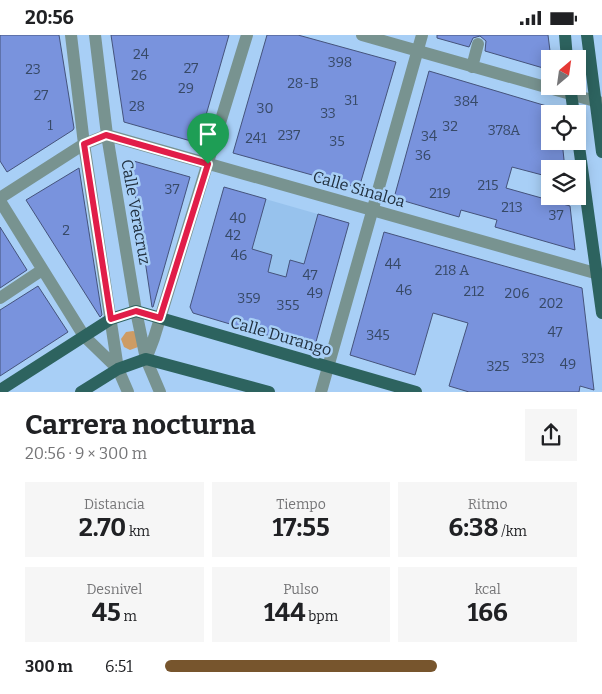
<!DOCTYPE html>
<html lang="es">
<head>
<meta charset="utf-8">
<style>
  body { margin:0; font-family:Bitter,serif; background:#f6f6f6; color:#202124; height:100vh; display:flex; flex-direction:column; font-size:19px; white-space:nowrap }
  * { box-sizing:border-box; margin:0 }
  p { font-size:16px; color:#757577 }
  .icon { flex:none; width:28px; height:28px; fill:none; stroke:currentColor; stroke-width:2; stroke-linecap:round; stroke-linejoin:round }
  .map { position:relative; height:357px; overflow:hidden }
  .drawer { display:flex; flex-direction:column; background:#fff; flex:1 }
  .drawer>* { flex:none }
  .needle { width:32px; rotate:29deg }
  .fabs { position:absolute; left:541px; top:15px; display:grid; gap:10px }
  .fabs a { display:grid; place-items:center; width:45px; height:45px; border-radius:0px; background:#fff; box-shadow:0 2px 12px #0003; font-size:25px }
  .pin { position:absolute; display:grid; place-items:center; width:42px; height:42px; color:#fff; margin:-51px -21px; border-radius:50% 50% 50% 0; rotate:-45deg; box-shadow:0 0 5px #0007 }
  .pin .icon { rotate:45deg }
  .round { display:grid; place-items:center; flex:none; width:52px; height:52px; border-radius:0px; background:#f6f6f6 }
  .overview { display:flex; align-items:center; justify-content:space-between; height:85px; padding:0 25px }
  h1 { font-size:28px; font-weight:700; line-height:38px }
  .figures { display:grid; grid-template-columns:repeat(3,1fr); gap:8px; height:85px; padding:5px 25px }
  .figures div { display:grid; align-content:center; border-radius:0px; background:#f6f6f6; text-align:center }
  .figures b { font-size:25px; font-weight:700 }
  .figures small { font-size:14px; font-weight:400 }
  .figures p { font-size:14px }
  ul { padding:0 25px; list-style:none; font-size:16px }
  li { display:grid; grid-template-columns:80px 60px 1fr; align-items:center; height:38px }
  li i { height:12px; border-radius:6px; background:#77552d }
  .status { display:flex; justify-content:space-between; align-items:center; height:35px; padding:0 25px; background:#fff; direction:ltr }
  .status svg { height:14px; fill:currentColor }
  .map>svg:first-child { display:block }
  .built { fill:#97c2ed }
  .green { fill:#ce9c64 }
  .building { fill:#7993dd; stroke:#45537b }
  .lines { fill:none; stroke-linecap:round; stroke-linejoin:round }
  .minor { stroke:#789390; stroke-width:12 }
  .major { stroke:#2d635f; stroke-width:12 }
  .route-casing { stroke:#fff; stroke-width:10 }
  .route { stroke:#e11d48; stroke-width:6 }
  .labels { text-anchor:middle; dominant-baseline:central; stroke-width:5; stroke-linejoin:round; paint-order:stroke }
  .number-label { font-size:14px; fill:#374966 }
  .street-label { font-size:16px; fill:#21303f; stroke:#a8cff6 }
</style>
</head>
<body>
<div class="status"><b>20:56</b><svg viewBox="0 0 49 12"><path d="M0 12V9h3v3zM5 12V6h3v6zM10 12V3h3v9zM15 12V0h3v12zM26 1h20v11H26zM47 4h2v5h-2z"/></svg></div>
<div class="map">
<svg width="602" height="357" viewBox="0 0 602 357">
  <rect width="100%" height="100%" fill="#a8cff6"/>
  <path class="built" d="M224,152L349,188L314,314L193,278L190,272Z"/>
  <path class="green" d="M133,296L136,297L138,312L130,315L124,312L121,304L126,297Z"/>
  <path class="building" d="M0,0H59L74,93L73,95L7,137L0,126Z
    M111,0H229L198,108L124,87Z
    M267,0H298L396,27L359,153L233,118Z
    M437,0H548L551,24H550V35L485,16L486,6L480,1L473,3L469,12L437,3Z
    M429,36L550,72V106H562L565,134H550V142L512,132L506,153L570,171L575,215L495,192L497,185L461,175L459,182L394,163Z
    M130,125L190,142L153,272H152Z
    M79,133L102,280L100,282L26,165Z
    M224,152L266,164L252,214L272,220L268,237L286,242L290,225L304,229L318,179L349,188L314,314L193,278L190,272Z
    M0,192L27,235L0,253Z
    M384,197L582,253L594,355L580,351L579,357H469L449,351L468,288L433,278L415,340L350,320Z
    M38,251L68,297L0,341V275Z"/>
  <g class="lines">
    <path class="minor" d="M71,0L84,109L118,334L128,357
      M95,0L107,100L136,276L146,324L160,357
      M362,0L602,68
      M472,32L478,9
      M0,163L84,109L107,100L602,240
      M0,166L84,301L118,334
      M0,263L42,235
      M146,324L154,303L247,0
      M321,357L422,0"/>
    <path class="major" d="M565,0L567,24
      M587,0L602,117
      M570,51L574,79
      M578,104L602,278
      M0,355L111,284L136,276L416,357
      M81,357L118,334L146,324L269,357"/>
  </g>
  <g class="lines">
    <g class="route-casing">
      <path id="route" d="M106,100L208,129L160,283L136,276L111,284L84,109Z"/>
    </g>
    <use href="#route" class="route"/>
  </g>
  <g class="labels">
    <g class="number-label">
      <text x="141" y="19">24</text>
      <text x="340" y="27">398</text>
      <text x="191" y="33">27</text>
      <text x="33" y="34">23</text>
      <text x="139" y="40">26</text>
      <text x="303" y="48">28-B</text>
      <text x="186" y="53">29</text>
      <text x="41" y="60">27</text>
      <text x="351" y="65">31</text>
      <text x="466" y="66">384</text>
      <text x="137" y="71">28</text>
      <text x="265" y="73">30</text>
      <text x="328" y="78">33</text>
      <text x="50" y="90">1</text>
      <text x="450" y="91">32</text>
      <text x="504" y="95">378A</text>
      <text x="289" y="100">237</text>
      <text x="429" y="101">34</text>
      <text x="256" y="103">241</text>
      <text x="337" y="106">35</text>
      <text x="423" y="120">36</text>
      <text x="488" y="150">215</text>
      <text x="172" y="154">37</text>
      <text x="440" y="158">219</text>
      <text x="512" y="172">213</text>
      <text x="556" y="180">37</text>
      <text x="238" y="183">40</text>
      <text x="66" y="195">2</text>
      <text x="233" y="200">42</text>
      <text x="239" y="220">46</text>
      <text x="393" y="229">44</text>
      <text x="452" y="235">218 A</text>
      <text x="310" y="240">47</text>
      <text x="404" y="255">46</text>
      <text x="474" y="256">212</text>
      <text x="315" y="258">49</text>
      <text x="517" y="258">206</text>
      <text x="249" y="263">359</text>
      <text x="551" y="268">202</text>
      <text x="288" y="270">355</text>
      <text x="555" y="297">47</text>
      <text x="378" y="300">345</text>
      <text x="533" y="323">323</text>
      <text x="568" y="329">49</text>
      <text x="498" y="331">325</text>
    </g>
    <g class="street-label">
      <text transform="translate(359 154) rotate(16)">Calle Sinaloa</text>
      <text transform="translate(136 177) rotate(80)">Calle Veracruz</text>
      <text transform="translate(281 301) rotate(16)">Calle Durango</text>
    </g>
  </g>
</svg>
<div class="fabs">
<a><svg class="needle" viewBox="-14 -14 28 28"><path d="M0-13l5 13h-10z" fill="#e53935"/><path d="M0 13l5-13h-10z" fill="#757577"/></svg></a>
<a><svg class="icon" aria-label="locate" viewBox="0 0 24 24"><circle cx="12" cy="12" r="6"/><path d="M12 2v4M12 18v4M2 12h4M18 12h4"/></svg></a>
<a><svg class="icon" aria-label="layers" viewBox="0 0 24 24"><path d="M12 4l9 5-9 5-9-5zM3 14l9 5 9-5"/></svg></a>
</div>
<div class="pin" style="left:208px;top:129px;background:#1e9e55"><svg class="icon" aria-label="arrive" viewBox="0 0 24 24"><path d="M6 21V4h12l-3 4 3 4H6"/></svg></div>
</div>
<section class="drawer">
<div class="overview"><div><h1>Carrera nocturna</h1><p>20:56 · 9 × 300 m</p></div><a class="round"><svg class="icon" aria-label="share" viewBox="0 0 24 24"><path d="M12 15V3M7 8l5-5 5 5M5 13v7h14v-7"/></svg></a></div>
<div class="figures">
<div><p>Distancia</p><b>2.70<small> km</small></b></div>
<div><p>Tiempo</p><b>17:55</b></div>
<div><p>Ritmo</p><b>6:38<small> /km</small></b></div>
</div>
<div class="figures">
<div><p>Desnivel</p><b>45<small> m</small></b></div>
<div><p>Pulso</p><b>144<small> bpm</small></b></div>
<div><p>kcal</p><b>166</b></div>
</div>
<ul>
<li><b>300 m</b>6:51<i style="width:66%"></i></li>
</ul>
</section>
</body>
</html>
